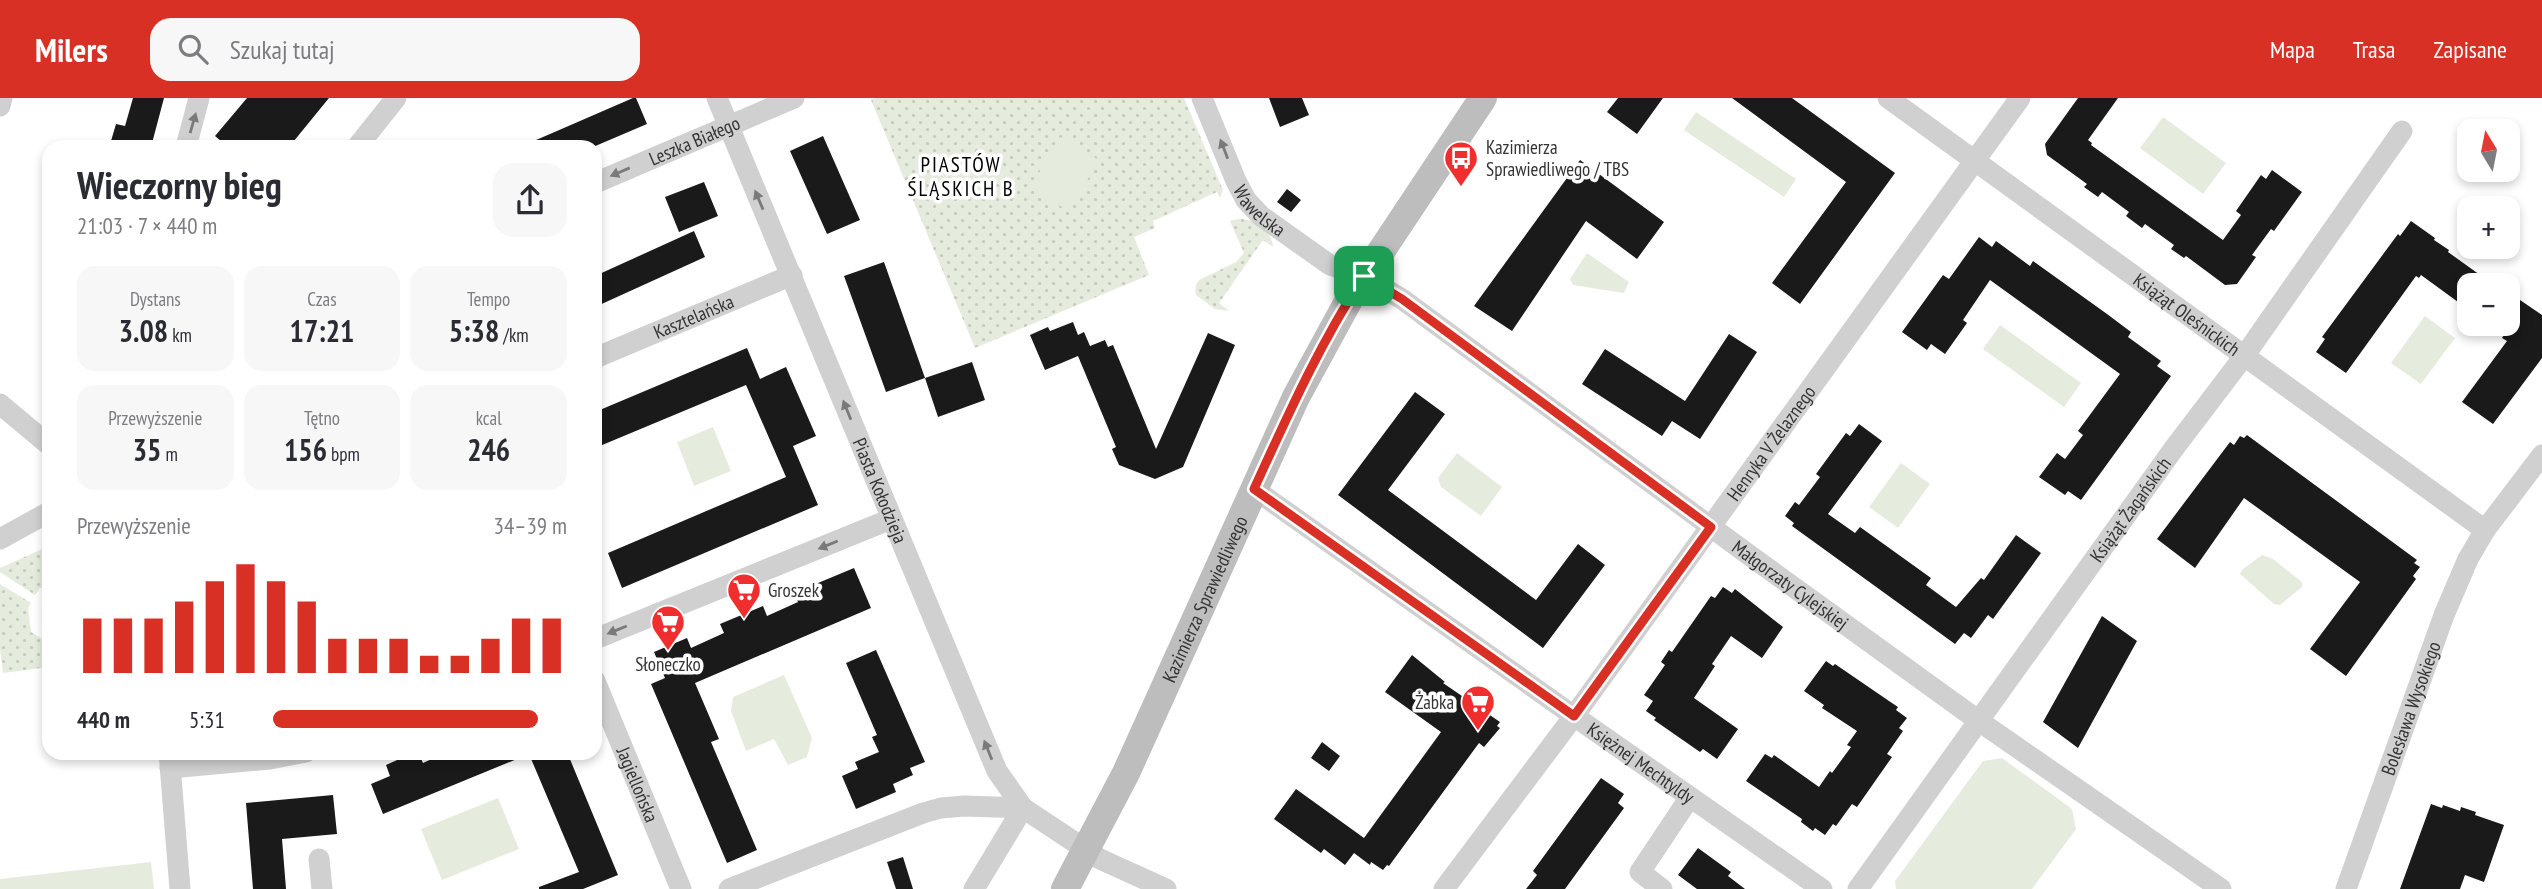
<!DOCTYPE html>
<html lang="pl">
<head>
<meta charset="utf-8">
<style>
  body { margin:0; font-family:"PT Sans Narrow",sans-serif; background:#f7f7f7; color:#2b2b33; height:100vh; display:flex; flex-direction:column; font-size:26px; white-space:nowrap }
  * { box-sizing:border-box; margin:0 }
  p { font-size:23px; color:#7c7c81 }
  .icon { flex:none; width:38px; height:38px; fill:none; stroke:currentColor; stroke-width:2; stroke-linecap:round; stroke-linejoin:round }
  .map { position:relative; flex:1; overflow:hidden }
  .panel { position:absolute; left:42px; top:42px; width:560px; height:620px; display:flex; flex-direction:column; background:#fff; border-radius:21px; box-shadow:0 4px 10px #0003 }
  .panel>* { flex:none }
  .needle { width:46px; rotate:350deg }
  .controls { position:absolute; left:2457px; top:21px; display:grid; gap:14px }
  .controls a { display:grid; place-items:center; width:63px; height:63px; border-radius:14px; background:#fff; box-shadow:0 4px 10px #0003; font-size:35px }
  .pin { position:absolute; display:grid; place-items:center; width:60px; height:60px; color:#fff; margin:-30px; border-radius:14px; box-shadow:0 4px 10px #0006 }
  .round { display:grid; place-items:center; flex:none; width:74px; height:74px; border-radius:21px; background:#f7f7f7 }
  .overview { display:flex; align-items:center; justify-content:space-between; height:119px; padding:0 35px }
  h1 { font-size:38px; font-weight:700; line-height:52px }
  .metrics { display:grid; grid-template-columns:repeat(3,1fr); gap:10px; height:119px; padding:7px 35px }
  .metrics div { display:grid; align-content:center; border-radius:18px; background:#f7f7f7; text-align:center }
  .metrics b { font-size:30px; font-weight:700 }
  .metrics small { font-size:19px; font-weight:400 }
  .metrics p { font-size:19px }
  .chart { height:196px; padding:14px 35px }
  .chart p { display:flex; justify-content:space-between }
  .chart svg { width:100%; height:126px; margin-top:7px; stroke:#d93025; stroke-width:6 }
  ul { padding:0 35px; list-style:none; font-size:23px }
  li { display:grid; grid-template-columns:112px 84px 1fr; align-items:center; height:52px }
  li i { height:18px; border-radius:9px; background:#d93025 }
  header { display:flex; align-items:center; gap:42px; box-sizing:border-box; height:98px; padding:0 35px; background:#d93025; color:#fff }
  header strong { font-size:33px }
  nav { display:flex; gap:38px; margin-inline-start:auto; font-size:24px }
  .search { width:490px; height:63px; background:#f7f7f7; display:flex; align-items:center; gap:18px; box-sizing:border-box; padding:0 24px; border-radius:21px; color:#7c7c81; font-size:26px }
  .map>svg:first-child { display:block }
  .grass { fill:url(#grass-dots) }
  .park { fill:#e5ecde }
  .building { fill:#1a1a1a }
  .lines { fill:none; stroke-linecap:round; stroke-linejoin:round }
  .street { stroke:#d0d0d0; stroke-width:21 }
  .secondary { stroke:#bdbdbd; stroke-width:28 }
  .oneway { fill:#7a7a7a }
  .route-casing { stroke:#fff; stroke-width:14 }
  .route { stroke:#d93025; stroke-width:9 }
  .labels { text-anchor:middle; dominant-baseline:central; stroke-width:7; stroke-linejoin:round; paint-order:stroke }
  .street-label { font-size:19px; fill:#333; stroke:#fff }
  .poi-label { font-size:19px; fill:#333; stroke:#fff; text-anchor:start }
  .neighbourhood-label { font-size:21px; letter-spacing:2px; fill:#000; stroke:#fff }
</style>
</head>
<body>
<header>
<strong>Milers</strong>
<div class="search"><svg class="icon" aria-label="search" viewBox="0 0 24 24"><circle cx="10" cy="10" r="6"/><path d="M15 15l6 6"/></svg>Szukaj tutaj</div>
<nav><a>Mapa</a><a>Trasa</a><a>Zapisane</a></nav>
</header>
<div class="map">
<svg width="2542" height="791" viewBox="0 0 2542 791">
  <defs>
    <pattern id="grass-dots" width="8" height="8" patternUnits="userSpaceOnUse" patternTransform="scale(1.75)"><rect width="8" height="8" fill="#e5ecde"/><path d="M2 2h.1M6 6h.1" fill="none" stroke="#c5cbbf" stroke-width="1.8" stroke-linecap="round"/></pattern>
  </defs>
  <rect width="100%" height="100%" fill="#fff"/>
  <path class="grass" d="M875,0H1184L1223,92L1220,100L1217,94L1153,123L1155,130L1134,139L1149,177L975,250L871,2Z
    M1238,121C1255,120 1271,131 1273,149L1263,142L1219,205L1229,213L1215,211L1196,197C1195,189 1195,186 1201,181L1236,164L1244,155L1230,123Z
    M49,448V489L40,490L35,497L0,474V470Z
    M0,486L31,505L28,510L31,534L49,545V569L3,575L0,551Z"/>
  <path class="park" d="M1696,14L1796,81L1784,99L1684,32Z
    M2163,19L2226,65L2203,96L2140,50Z
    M1060,39L1099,62L1069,113L1030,90Z
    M1587,155L1629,184L1624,195L1573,187L1570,181Z
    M2425,218L2455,240L2421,286L2391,265Z
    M2000,227L2081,285L2064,309L1983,251Z
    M713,329L731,373L694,388L677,344Z
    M1457,355L1502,389L1481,418L1441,389L1438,380Z
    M1901,365L1930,386L1898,430L1869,409Z
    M2262,457L2273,461L2302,484V489L2280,507L2274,506L2240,476L2243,471Z
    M784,577L812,640L807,659L788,667L774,641L746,653L731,613L733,599Z
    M2002,660L2072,711L2076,731L2032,791H1896L1895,783L1983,663Z
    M498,700L519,751L442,782L421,731Z
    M151,764L154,791H0V781Z"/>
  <path class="building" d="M133,0H164L151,49H120L121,45L111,43L116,26L125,28Z
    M247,0H329L289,49H228L215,38Z
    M633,0H636L647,26L593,49H520Z
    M1269,0H1302L1309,17L1280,29Z
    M1618,0H1663L1637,36L1607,14Z
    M1732,0H1792L1895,75L1800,206L1772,185L1846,84Z
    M2078,0H2118L2088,42L2092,45L2091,47L2223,142L2241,117L2236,113L2261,77L2266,81L2272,72L2302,94L2274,133L2271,131L2252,157L2256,159L2237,186L2225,187L2186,158L2184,160L2171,151L2174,147L2145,126L2142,130L2126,118L2129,114L2102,94L2098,99L2084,89L2087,86L2047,57L2045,46Z
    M823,38L860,122L827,136L790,53Z
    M1580,62L1664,124L1637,161L1586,123L1512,233L1474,208Z
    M704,84L718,118L679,134L665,99Z
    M1287,91L1301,102L1291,114L1277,104Z
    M2411,123L2435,140L2434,142L2449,152L2448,154L2494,187H2469V212L2421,177L2419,180L2416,178L2346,275L2316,254L2325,241L2322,239L2398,136L2400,138Z
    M694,133L705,159L595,209V178Z
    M1979,139L1992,149L1996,143L2030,168L2033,163L2107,216L2131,234L2128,239L2161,263L2157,268L2171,278L2081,402L2068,393L2065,397L2039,379L2057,355L2065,361L2083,337L2078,333L2120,276L1990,182L1963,222L1967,225L1945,256L1931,246L1927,252L1902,234L1943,177L1949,181Z
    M884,164L925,280L886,294L844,178Z
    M2508,197L2518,204L2520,202L2542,217V260L2493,326L2462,304L2507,243L2502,240L2504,237L2488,226H2508Z
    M1073,224L1078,237L1084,234L1090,248L1105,242L1108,249L1113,247L1156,351L1208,235L1235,247L1183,369L1155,381L1119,367L1112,351L1116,349L1078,258L1045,272L1030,237L1048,229L1050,233Z
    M1729,236L1757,254L1700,341L1672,323L1662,338L1582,286L1605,251L1685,303Z
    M747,250L760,281L786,269L816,338L793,348L818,407L622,490L608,455L786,379L746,287L595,350V314Z
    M972,264L985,302L938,319L925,280Z
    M1415,294L1445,316L1388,392L1536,502L1578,446L1605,467L1543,550L1338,397Z
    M1859,326L1882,343L1828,416L1855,435L1860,429L1931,480L1926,487L1956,509L1981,480L1984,482L2016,437L2041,455L1993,521L1988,517L1971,540L1964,535L1955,546L1792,428L1794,425L1785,418L1795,404L1799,407L1820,379L1816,376L1846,335L1850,338Z
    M2247,337L2417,462L2414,465L2420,469L2413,478L2416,481L2346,578L2310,551L2360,484L2244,400L2195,470L2157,441L2230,344L2234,347L2240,338L2244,340Z
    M854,470L871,510L695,585L719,641L711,644L757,752L727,765L651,586L665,580L654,554L687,540L691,550L724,535L720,526L763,508L767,518L798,504L794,495Z
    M1723,489L1732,495L1735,491L1783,529L1762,560L1731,538L1712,566L1715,568L1694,600L1738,631L1717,661L1703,651L1700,654L1654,622L1656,620L1646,613L1653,603L1644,597L1665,567L1661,564L1669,552L1672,554L1711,498L1715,500Z
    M2102,518L2137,543L2078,650L2043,624Z
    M876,552L925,664L910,670L913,677L893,686L896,694L856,711L842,678L858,671L855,664L879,654L872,639L877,637L846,565Z
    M1412,557L1445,584L1443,585L1500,624L1497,628L1500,630L1484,649L1479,645L1389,768L1387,767L1383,772L1371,764L1370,767L1354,755L1345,767L1324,751L1321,755L1274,721L1296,691L1364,740L1441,634L1385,594Z
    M1826,563L1833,568L1835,566L1889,603L1898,609L1896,612L1907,620L1899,630L1903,633L1887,656L1892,659L1857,709L1852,706L1836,728L1833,726L1825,737L1815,730L1813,733L1801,724L1802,721L1746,683L1765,656L1772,660L1774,657L1819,689L1830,673L1832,675L1851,649L1847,647L1857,633L1822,610L1824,607L1804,593Z
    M1322,644L1340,658L1329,673L1311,660Z
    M415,654H418L423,665L447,654H567L618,777L583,791H539V789L579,774L529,656L383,716L371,686L390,678L386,667Z
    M1601,680L1624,696L1618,705L1624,710L1565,791H1526L1537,777L1533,773Z
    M333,697L337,736L282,741L286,791H253L246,705Z
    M2431,706L2442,710L2443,707L2460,713L2461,709L2476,714L2475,717L2504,727L2484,784L2465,777L2460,791H2400Z
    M1698,750L1731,774L1728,778L1745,791H1697L1678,777Z
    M903,759L913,791H896L887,764Z"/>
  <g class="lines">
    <g class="street">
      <path id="s1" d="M717,0L997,673L1023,710L1100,761L1166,791"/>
      <path id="s2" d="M1202,0L1236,83L1246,102L1261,118L1330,167L1364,178L1402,201L1745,454L1979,623L2221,791"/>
      <path id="s3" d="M1888,0L2485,432"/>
      <path d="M0,8L2,0"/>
      <path d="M186,49L199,0"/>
      <path d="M357,49L396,0"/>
      <path id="s4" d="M595,85L794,0"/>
      <path id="s5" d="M595,260L792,177"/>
      <path d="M0,306L49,347"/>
      <path id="s6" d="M1254,391L1574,618L1822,791"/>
      <path d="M0,441L49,414"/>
      <path d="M595,541L891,421"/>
      <path id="s7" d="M595,583L681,791"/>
      <path d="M169,654L180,791"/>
      <path d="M170,670L270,661L306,654"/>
      <path d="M319,761L322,791"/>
      <path d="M729,791L923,715L941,710L964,708L1023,710"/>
      <path d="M974,791L1023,710"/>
      <path id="s8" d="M1444,791L1574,618L2020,0"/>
      <path d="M1662,791L1640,774L1690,699"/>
      <path id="s9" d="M1858,791L2175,349L2245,257L2402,33"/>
      <path id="s10" d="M2346,791L2444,517L2468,461L2485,432L2542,357"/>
    </g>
    <path class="secondary" id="s11" d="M1065,791L1126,675L1296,299L1350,200L1483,0"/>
  </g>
  <defs><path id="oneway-solid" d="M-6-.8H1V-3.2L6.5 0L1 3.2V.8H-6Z" transform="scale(1.75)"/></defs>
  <g class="oneway">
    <use href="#oneway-solid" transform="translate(193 25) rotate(-74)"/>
    <use href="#oneway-solid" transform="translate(1224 51) rotate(-111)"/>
    <use href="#oneway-solid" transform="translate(620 74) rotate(157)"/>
    <use href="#oneway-solid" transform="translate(759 102) rotate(-113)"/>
    <use href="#oneway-solid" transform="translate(847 312) rotate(-112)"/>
    <use href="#oneway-solid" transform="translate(828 447) rotate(158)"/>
    <use href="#oneway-solid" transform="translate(617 532) rotate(158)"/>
    <use href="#oneway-solid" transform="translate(988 652) rotate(-112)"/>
  </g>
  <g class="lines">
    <g class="route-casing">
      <path id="route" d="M1364,178L1402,201L1711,429L1574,618L1254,391C1287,319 1320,245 1364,178Z"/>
    </g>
    <use href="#route" class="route"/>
  </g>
  <defs>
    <g id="bus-pin" transform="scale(1.75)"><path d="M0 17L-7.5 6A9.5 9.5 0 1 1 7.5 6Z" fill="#f02e2e" stroke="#fff"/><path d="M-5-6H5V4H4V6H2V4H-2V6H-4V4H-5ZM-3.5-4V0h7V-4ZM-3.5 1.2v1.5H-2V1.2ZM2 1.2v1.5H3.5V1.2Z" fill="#fff"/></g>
    <g id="supermarket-pin" transform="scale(1.75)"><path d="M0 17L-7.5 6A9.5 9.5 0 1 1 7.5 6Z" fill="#f02e2e" stroke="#fff"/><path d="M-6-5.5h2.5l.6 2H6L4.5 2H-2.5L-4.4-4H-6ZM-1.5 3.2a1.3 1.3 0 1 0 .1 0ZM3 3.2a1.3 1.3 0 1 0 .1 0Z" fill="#fff"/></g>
  </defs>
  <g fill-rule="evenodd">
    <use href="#bus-pin" x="1461" y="60"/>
    <use href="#supermarket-pin" x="744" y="492"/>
    <use href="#supermarket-pin" x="668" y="524"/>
    <use href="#supermarket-pin" x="1478" y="604"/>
  </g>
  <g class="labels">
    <g class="street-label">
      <text stroke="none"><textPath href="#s4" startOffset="108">Leszka Białego</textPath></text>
      <text stroke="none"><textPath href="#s2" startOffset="128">Wawelska</textPath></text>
      <text stroke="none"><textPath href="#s3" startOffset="369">Książąt Oleśnickich</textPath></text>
      <text stroke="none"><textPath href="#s5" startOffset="107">Kasztelańska</textPath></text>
      <text stroke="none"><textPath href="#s8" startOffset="553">Henryka V Żelaznego</textPath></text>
      <text stroke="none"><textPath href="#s1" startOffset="425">Piasta Kołodzieja</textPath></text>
      <text stroke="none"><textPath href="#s9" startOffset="467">Książąt Żagańskich</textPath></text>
      <text stroke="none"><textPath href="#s2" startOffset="780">Małgorzaty Cylejskiej</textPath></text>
      <text stroke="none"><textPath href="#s11" startOffset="322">Kazimierza Sprawiedliwego</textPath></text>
      <text stroke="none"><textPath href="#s10" startOffset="192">Bolesława Wysokiego</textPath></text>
      <text stroke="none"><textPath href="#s6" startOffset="474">Księżnej Mechtyldy</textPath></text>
      <text stroke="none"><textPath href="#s7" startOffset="112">Jagiellońska</textPath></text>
    </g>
    <g class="poi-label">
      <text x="1486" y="49">Kazimierza<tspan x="1486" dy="22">Sprawiedliwego / TBS</tspan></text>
      <text x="768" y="492">Groszek</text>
      <text x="668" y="566" text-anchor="middle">Słoneczko</text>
      <text x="1454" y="604" text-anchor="end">Żabka</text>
    </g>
    <g class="neighbourhood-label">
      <text x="961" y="66">PIASTÓW<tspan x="961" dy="24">ŚLĄSKICH B</tspan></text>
    </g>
  </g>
</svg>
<div class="controls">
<a><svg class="needle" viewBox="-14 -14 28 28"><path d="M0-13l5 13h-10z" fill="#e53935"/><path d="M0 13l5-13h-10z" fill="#7c7c81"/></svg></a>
<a>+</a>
<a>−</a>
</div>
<div class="pin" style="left:1364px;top:178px;background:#1e9e55"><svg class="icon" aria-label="arrive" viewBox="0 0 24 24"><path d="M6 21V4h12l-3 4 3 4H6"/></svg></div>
<section class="panel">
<div class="overview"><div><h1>Wieczorny bieg</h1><p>21:03 · 7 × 440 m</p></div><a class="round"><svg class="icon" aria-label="share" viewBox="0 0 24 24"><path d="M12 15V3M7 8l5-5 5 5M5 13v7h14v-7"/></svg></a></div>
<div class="metrics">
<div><p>Dystans</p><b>3.08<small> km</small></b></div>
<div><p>Czas</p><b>17:21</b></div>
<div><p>Tempo</p><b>5:38<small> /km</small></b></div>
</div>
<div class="metrics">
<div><p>Przewyższenie</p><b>35<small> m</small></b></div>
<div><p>Tętno</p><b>156<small> bpm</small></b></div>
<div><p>kcal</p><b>246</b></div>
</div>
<div class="chart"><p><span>Przewyższenie</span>34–39 m</p>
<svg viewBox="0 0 160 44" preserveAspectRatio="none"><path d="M5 44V25M15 44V25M25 44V25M35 44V19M45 44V12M55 44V6M65 44V12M75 44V19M85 44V32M95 44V32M105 44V32M115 44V38M125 44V38M135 44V32M145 44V25M155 44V25"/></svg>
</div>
<ul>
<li><b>440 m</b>5:31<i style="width:90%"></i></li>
</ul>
</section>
</div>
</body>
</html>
